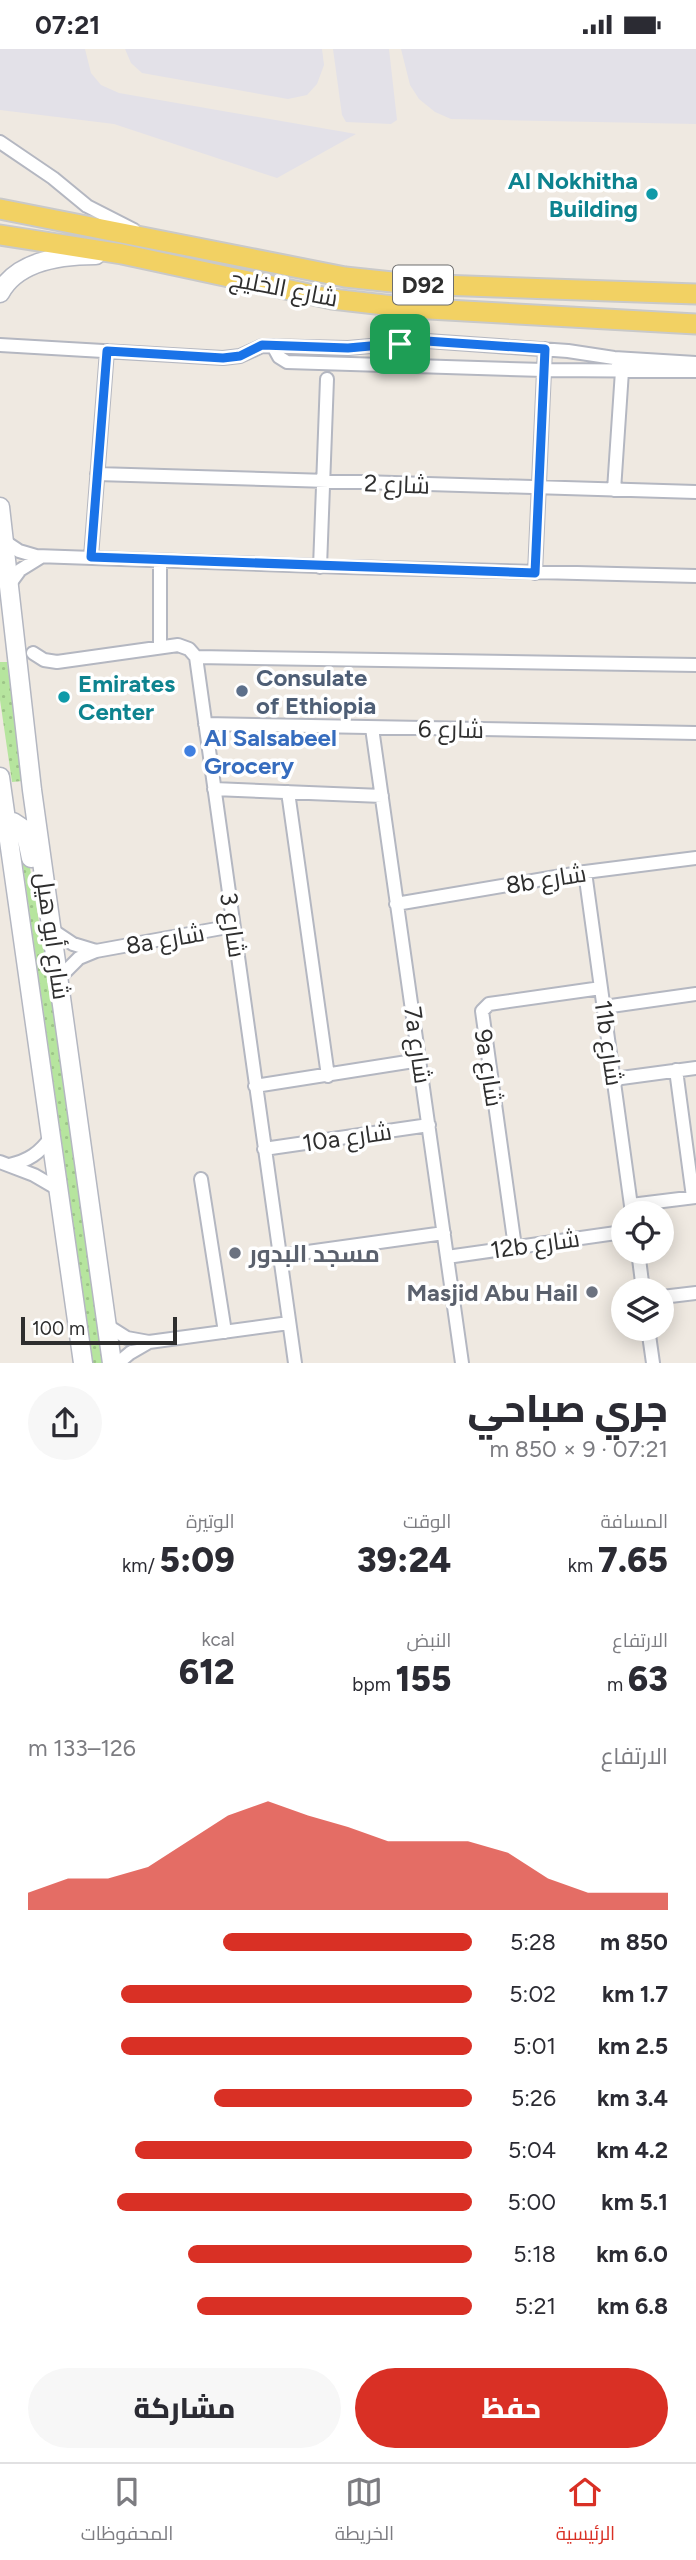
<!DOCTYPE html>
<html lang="ar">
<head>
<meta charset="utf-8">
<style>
  body { margin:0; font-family:Figtree,Cairo,sans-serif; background:#f7f7f7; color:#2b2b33; direction:rtl; height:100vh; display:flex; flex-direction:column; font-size:26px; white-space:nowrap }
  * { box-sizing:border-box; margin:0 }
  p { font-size:23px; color:#7c7c81 }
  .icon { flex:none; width:38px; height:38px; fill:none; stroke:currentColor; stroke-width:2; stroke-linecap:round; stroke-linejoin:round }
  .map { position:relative; height:1314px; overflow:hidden; direction:ltr }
  .panel { display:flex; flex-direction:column; background:#fff; flex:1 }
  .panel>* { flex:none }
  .tools { position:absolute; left:611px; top:1152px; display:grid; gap:14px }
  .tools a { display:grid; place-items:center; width:63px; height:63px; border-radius:50%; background:#fff; box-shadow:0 4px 18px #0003; font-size:35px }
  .scale { position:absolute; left:21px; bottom:18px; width:156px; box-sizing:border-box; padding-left:7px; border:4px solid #2e2e2e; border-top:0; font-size:19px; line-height:24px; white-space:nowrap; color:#2e2e2e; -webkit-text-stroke:5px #fff; paint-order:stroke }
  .pin { position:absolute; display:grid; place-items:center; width:60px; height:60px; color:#fff; margin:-30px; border-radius:14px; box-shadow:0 4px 10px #0006 }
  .round { display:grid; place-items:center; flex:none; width:74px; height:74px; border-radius:37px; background:#f7f7f7 }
  .summary { display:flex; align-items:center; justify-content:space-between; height:119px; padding:0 28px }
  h1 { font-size:38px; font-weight:800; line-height:52px }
  .metrics { display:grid; grid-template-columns:repeat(3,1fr); gap:10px; height:119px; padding:7px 28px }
  .metrics div { display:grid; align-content:center }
  .metrics b { font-size:35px; font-weight:800 }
  .metrics small { font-size:19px; font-weight:400 }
  .metrics p { font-size:19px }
  .chart { height:196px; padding:14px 28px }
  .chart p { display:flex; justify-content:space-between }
  .chart svg { width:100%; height:126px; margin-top:7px; fill:#d93025; opacity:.7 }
  .action { display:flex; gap:14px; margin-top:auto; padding:14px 28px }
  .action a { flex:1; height:80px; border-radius:42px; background:#d93025; color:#fff; font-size:28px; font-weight:800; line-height:80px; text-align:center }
  .action a+a { background:#f7f7f7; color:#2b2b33 }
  ul { padding:0 28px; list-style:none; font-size:23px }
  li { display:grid; grid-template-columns:112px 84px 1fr; align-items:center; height:52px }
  li i { height:18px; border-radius:9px; background:#d93025 }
  .status { display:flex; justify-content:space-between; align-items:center; height:49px; padding:0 35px; background:#fff; direction:ltr }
  .status svg { height:19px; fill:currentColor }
  .tab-bar { display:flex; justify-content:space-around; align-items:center; height:98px; border-top:2px solid #e1e1e2; background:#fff; font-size:19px; color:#7c7c81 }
  .tab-bar a { display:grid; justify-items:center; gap:4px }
  .tab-bar .selected { color:#d93025 }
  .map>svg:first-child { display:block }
  .industrial { fill:#e3e1e8 }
  .grass { fill:url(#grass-dots) }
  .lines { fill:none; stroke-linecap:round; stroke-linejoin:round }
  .street-casing { stroke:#b4b7c1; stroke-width:16 }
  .secondary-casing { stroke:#b4b7c1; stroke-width:21 }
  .primary-casing { stroke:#c9c9c9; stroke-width:23 }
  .street { stroke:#fff; stroke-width:12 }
  .secondary { stroke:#fff; stroke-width:18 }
  .primary { stroke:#f2d163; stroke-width:19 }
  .route-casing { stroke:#fff; stroke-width:14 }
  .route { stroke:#1a73e8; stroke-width:9 }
  .culture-dot { fill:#0f9aa8; stroke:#fff; stroke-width:2.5 }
  .service-dot { fill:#5c6f8a; stroke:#fff; stroke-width:2.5 }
  .shop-dot { fill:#3f7fe0; stroke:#fff; stroke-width:2.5 }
  .worship-dot { fill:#6b7280; stroke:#fff; stroke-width:2.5 }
  .labels { text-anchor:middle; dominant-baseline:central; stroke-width:7; stroke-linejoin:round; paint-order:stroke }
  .shield { fill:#fff; stroke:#6d6d6d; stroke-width:2 }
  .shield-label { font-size:23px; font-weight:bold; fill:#2e2e2e }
  .culture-label { font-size:24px; font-weight:bold; fill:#0d838f; stroke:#fff; text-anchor:end }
  .street-label { font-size:24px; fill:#2e2e2e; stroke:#fff }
  .service-label { font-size:24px; font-weight:bold; fill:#4e5e75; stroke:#fff; text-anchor:start }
  .shop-label { font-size:24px; font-weight:bold; fill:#366cbe; stroke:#fff; text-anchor:start }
  .worship-label { font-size:24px; font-weight:bold; fill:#5b616d; stroke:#fff; text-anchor:start }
</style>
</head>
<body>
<div class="status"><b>07:21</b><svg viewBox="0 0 49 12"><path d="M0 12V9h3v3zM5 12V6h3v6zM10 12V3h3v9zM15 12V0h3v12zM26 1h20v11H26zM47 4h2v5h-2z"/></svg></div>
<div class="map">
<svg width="696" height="1314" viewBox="0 0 696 1314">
  <defs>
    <pattern id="grass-dots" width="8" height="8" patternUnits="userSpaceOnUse" patternTransform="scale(1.75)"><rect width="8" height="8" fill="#b6e59e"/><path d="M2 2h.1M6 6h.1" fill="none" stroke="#9dc588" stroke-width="1.8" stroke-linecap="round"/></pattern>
  </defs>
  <rect width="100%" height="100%" fill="#efe9e1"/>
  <path class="industrial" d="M0,0H85L91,24L101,36L119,44L356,85L277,129L114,75L0,61Z
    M125,0H322L324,16L317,35L307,46L288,50L142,24L131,14Z
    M333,0H389L397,71L391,75L346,73L342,66Z
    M401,0H696V75L451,70L435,63L419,50L410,36Z"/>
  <path class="grass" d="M0,613H7L23,732L12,733L0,651Z
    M26,795L58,986L105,1314H93L20,796Z"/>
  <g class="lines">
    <g class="street-casing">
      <path id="street" d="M0,93L53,129L87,157L134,181
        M0,296L223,309L240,307L262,297L348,299L427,292L568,302L614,309L696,314
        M273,297L279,308L287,313L544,321L696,322
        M97,425L696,443
        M614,441L622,322L618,315
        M4,492L19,502L36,507L346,518L696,527
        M91,508L107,302
        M160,512V598
        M320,518L327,330
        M535,524L545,300
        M9,536L20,521L41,508
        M33,604L44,611L57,613L178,596L189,600L196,608L295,1314
        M196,608L696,616
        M205,675L696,684
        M372,679L462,1314
        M214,740L382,747
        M288,743L328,1027
        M585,823L632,1164
        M396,855L585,823L696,809
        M52,881L73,895L96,902
        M59,929L79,909L96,902L233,877
        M604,958L696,945
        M676,1021L693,1148
        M614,1030L696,1019
        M255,1037L420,1011
        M264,1100L429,1076
        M0,1113L34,1126L58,1140
        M9,1116C28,1112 40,1104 51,1088
        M201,1130L225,1283
        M631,1156L696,1148
        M515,1198L482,962L489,955L601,939
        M638,1202L643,1241
        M279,1207L444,1184
        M447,1208L623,1183
        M662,1248L696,1244
        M108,1277L127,1289L149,1293L289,1274
        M648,1279L653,1314
        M118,1314L130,1304L149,1293"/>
    </g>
    <g class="secondary-casing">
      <path id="secondary" d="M0,244C17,212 62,206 96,206
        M0,458L32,741L112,1314
        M0,728L83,1314
        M0,773H13L25,781L31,809"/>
    </g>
    <g class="primary-casing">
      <path id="primary" d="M0,160L345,228L411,235L696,245
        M0,186L122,205L332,250L411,259L696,275"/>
    </g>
    <use href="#street" class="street"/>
    <use href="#secondary" class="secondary"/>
    <use href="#primary" class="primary"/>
  </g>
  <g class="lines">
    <g class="route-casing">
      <path id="route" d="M426,292L545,300L535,524L91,508L107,302L223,309L240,307L262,296L348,299Z"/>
    </g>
    <use href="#route" class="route"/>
  </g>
  <g class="culture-dot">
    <circle cx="652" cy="145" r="7"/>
    <circle cx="64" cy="648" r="7"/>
  </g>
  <circle class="service-dot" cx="242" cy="642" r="7"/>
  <circle class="shop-dot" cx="190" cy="702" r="7"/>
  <g class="worship-dot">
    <circle cx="235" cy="1204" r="7"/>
    <circle cx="592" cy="1243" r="7"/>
  </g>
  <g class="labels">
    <rect class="shield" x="393" y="216.5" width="60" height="39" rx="5"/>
    <g class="shield-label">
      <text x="423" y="236">D92</text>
    </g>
    <g class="culture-label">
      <text x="638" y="131">Al Nokhitha<tspan x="638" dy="28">Building</tspan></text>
      <text x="78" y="634" text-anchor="start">Emirates<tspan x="78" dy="28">Center</tspan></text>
    </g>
    <g class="street-label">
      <text transform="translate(284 239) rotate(11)">شارع الخليج</text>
      <text transform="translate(397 435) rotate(2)">شارع 2</text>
      <text transform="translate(451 680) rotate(1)">شارع 6</text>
      <text transform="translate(546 830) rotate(-9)">8b شارع</text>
      <text transform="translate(233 876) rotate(82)">شارع 3</text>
      <text transform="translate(53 887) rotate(82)">شارع أبو هيل</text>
      <text transform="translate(165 890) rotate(-10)">8a شارع</text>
      <text transform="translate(609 994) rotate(82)">11b شارع</text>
      <text transform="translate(418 996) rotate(82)">7a شارع</text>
      <text transform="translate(489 1019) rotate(81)">9a شارع</text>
      <text transform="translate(347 1088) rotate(-8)">10a شارع</text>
      <text transform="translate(535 1195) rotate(-8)">12b شارع</text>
    </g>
    <g class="service-label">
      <text x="256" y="628">Consulate<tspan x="256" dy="28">of Ethiopia</tspan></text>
    </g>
    <g class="shop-label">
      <text x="204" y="688">Al Salsabeel<tspan x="204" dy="28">Grocery</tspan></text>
    </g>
    <g class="worship-label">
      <text x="249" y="1204">مسجد البدور</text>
      <text x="578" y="1243" text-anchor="end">Masjid Abu Hail</text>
    </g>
  </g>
</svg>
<div class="tools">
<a><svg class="icon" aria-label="locate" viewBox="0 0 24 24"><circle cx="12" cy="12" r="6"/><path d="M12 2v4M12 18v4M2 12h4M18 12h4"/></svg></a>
<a><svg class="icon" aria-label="layers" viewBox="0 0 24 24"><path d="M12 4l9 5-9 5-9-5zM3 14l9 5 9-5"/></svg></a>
</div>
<div class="scale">100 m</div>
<div class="pin" style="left:400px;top:295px;background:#1e9e55"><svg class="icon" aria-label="arrive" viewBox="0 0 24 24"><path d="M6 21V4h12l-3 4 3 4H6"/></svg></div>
</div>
<section class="panel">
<div class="summary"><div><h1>جري صباحي</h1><p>07:21 · 9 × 850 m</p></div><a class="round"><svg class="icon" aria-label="share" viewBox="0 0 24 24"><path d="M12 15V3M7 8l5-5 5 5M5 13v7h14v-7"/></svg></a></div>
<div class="metrics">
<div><p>المسافة</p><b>7.65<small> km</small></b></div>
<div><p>الوقت</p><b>39:24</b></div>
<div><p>الوتيرة</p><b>5:09<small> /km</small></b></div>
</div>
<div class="metrics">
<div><p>الارتفاع</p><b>63<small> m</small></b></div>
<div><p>النبض</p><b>155<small> bpm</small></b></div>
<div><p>kcal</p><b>612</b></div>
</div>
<div class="chart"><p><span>الارتفاع</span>126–133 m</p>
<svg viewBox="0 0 160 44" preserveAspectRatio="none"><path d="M0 44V38L10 33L20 33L30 29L40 20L50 11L60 6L70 11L80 15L90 20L100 20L110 20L120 24L130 33L140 38L150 38L160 38V44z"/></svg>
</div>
<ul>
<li><b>850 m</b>5:28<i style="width:56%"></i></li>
<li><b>1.7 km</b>5:02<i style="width:79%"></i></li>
<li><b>2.5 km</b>5:01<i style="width:79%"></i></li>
<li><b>3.4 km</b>5:26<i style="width:58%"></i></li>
<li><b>4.2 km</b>5:04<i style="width:76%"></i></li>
<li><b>5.1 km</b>5:00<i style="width:80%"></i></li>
<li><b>6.0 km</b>5:18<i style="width:64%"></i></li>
<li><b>6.8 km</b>5:21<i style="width:62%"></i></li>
</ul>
<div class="action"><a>حفظ</a><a>مشاركة</a></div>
</section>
<nav class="tab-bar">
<a class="selected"><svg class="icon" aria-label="home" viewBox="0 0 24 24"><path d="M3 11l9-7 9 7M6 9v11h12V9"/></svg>الرئيسية</a>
<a><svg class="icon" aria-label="map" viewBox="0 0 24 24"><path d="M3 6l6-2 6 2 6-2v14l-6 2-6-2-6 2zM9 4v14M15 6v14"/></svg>الخريطة</a>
<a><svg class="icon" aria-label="saved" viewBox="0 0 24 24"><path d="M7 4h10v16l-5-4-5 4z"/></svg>المحفوظات</a>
</nav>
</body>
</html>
